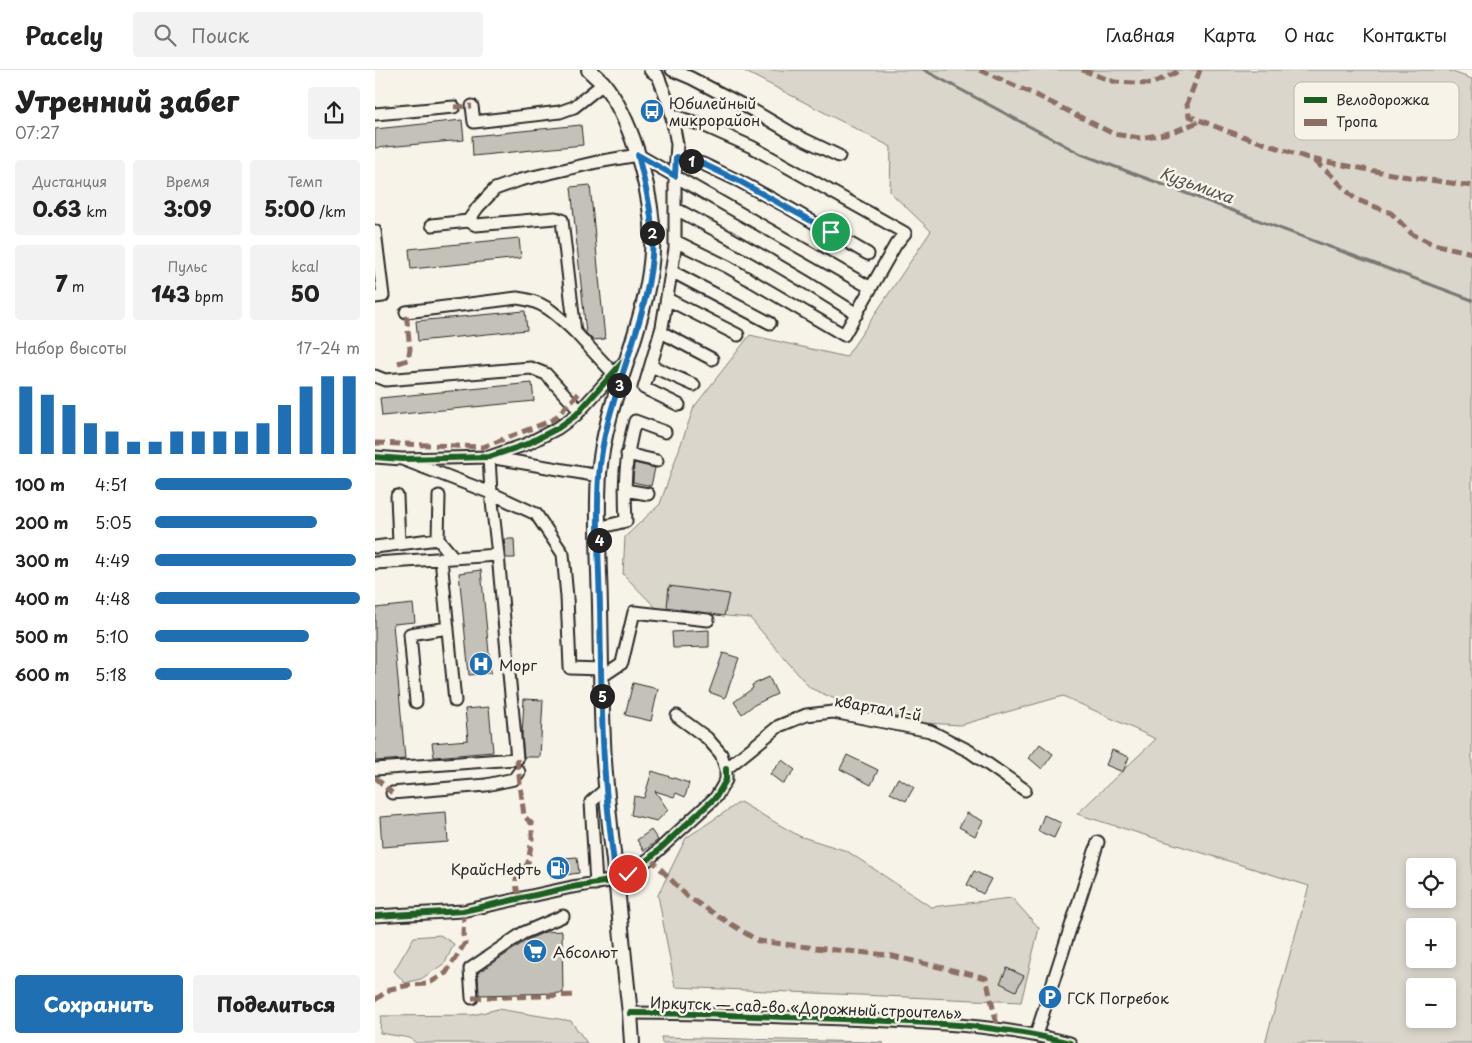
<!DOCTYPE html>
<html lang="ru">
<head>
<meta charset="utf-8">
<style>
  body { margin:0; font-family:"Playpen Sans",sans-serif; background:#f2f2f2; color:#222; height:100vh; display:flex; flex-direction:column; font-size:19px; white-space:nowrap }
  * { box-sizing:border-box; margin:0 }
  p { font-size:16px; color:#767676 }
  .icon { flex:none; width:28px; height:28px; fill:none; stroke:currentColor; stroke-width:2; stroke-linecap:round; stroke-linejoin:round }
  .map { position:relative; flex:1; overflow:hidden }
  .side { display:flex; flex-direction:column; background:#fff; width:375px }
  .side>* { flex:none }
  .controls { position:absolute; left:1031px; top:788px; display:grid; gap:10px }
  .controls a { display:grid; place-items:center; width:50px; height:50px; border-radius:5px; background:#fff; box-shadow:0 2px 8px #0003; font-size:25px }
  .pin { position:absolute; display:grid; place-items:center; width:42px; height:42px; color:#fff; margin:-21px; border:2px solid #fff; border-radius:50%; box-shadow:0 1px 5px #0007 }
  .km { position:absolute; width:25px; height:25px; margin:-12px; border-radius:50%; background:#222; color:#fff; font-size:14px; line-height:25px; text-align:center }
  .round { display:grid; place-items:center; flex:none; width:52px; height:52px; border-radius:5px; background:#f2f2f2 }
  .overview { display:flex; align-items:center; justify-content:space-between; height:85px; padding:0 15px }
  h1 { font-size:28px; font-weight:800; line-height:38px }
  .metrics { display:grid; grid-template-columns:repeat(3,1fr); gap:8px; height:85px; padding:5px 15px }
  .metrics div { display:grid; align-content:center; border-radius:5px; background:#f2f2f2; text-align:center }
  .metrics b { font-size:21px; font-weight:800 }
  .metrics small { font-size:14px; font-weight:400 }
  .metrics p { font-size:14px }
  .chart { height:140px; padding:10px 15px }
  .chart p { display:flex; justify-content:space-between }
  .chart svg { width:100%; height:90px; margin-top:5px; stroke:#1f6fb2; stroke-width:6 }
  .cta { display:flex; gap:10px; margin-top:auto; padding:10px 15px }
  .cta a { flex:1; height:58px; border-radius:5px; background:#1f6fb2; color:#fff; font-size:20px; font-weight:800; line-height:58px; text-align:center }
  .cta a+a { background:#f2f2f2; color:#222 }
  ul { padding:0 15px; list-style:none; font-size:16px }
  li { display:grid; grid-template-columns:80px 60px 1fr; align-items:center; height:38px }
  li i { height:12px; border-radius:6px; background:#1f6fb2 }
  header { display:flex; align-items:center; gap:30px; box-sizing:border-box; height:70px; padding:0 25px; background:#fff; border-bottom:1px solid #e0e0e0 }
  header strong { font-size:24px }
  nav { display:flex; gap:28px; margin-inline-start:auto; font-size:18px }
  .search { width:350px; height:45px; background:#f2f2f2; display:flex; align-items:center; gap:12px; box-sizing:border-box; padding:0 18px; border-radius:5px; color:#767676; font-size:19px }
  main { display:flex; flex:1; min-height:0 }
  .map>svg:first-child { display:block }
  .green { fill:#dad6cc; stroke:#82807c; fill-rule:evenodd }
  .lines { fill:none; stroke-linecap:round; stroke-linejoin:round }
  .stream { stroke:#7a7874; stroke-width:3 }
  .building { fill:#c4c1b9; stroke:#2b2b2b }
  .minor-casing { stroke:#2b2b2b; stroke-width:15 }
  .major-casing { stroke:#2b2b2b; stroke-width:18 }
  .minor { stroke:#f7f3e8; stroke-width:11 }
  .major { stroke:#f7f3e8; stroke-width:14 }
  .quiet { stroke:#8d6e63; stroke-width:5; stroke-dasharray:10 5; stroke-linecap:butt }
  .cycleway-casing { stroke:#f7f3e8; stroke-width:9 }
  .cycleway { stroke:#1b5e20; stroke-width:6 }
  .route-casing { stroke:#fff; stroke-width:10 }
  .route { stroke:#1f6fb2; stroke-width:6 }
  .labels { text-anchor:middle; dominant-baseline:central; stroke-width:5; stroke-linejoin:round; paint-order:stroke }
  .poi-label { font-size:15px; fill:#2b2b2b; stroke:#f7f3e8; text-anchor:start }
  .street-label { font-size:15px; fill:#2b2b2b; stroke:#f7f3e8 }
  .water-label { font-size:16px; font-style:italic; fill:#53524f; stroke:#f7f3e8 }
  .key { fill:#f7f3e8; stroke:#bab7af; stroke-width:1 }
  .key-label { font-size:14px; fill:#2b2b2b }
</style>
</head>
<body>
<header>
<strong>Pacely</strong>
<div class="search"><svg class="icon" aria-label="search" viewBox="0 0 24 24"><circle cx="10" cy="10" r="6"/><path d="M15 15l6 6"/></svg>Поиск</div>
<nav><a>Главная</a><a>Карта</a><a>О нас</a><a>Контакты</a></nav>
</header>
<main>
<section class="side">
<div class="overview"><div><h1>Утренний забег</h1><p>07:27</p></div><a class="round"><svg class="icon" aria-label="share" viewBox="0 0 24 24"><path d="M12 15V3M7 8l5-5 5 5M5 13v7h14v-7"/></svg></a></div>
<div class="metrics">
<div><p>Дистанция</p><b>0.63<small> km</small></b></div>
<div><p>Время</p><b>3:09</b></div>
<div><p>Темп</p><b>5:00<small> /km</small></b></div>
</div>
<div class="metrics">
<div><b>7<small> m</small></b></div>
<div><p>Пульс</p><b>143<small> bpm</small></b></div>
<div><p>kcal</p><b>50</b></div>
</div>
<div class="chart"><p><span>Набор высоты</span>17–24 m</p>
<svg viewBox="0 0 160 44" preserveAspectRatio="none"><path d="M5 44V11M15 44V15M25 44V20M35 44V29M45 44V33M55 44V38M65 44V38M75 44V33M85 44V33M95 44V33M105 44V33M115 44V29M125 44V20M135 44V11M145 44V6M155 44V6"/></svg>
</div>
<ul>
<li><b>100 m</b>4:51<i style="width:96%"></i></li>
<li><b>200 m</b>5:05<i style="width:79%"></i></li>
<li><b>300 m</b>4:49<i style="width:98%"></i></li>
<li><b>400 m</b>4:48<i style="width:100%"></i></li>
<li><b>500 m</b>5:10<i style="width:75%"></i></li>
<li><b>600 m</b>5:18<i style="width:67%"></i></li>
</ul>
<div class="cta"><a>Сохранить</a><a>Поделиться</a></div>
</section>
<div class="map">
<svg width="1097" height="973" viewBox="0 0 1097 973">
  <rect width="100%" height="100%" fill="#f7f3e8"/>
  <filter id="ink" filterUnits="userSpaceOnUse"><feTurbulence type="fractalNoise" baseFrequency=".02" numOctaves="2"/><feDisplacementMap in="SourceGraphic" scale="10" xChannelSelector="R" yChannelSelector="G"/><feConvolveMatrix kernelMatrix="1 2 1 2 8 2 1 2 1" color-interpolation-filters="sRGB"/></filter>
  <g filter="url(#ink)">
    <path class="green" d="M367,0H1072L1097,9V973H890L934,816L702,744L781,669L688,626L586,655L551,653L485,640L435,618L375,548L283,540L248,504L250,467L285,434L319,337L375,265L471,287L556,161L515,122L516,77ZM1040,796H1072V829H1040ZM1040,856H1072V889H1040ZM1040,916H1072V949H1040Z
      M365,732L424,766L472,781L556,837L637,828L664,858L646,932L300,917L283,825L311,768Z
      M65,865L79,874L70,893L46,909L30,913L19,901L39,867Z
      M123,939L196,951L212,973H41L35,968L5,963L6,946L98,945Z
      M286,967L492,972L509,973H287Z"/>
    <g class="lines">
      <path class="stream" d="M549,0L706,84L1097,230"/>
    </g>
    <path class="building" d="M87,50L89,70L0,78V59Z
      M206,55L208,75L98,86L97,66Z
      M215,115L230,269L218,270L211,263L196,117Z
      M144,168L146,188L36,199L34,179Z
      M150,241L152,260L43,271L41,251Z
      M157,313L159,331L7,346L5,328Z
      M259,393L280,398L276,416L258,412Z
      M129,469H139L140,488H131Z
      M106,500L116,603L94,605L84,503Z
      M294,516L354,524L349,546L292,537Z
      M38,534L40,552L18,554L30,689L0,691V538Z
      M334,560V577L298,578L297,562Z
      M348,583L364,588L350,628L334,622Z
      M394,607L402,624L379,635L367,644L359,632L378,618L377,615Z
      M258,613L283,619L276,651L250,645Z
      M149,629L168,630L165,687H149L147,666Z
      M114,637L118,682L59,687L57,673L93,670L90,639Z
      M665,674L678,684L667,699L654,688Z
      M737,680L754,687L748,702L731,695Z
      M472,685L503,700L496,715L465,699Z
      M407,690L420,700L408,714L395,704Z
      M277,701L314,713L310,727L301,723L299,727L280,721L293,740L282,751L256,745L259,726L269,728Z
      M523,708L539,717L531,731L515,723Z
      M71,742L73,772L7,777L5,747Z
      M592,743L608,751L600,766L584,757Z
      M669,745L686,753L679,768L663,761Z
      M276,760L283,770L269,781L262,770Z
      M202,787L204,803L176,807L178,789Z
      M599,801L616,809L608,824L592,815Z
      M187,861L188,923L104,925L103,903L152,870L170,862Z
      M632,898L649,906L641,921L625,913Z"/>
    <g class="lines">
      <g class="minor-casing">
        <path id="minor" d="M275,0L283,6L295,37L302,74L300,106V179L287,257L269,318L304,335
          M297,0L316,8L379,41L418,64L464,86
          M97,36L99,52L185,42L199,37L228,14
          M0,44L79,37
          M296,45L330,56L377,77L530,163L521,174L469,265L353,197L300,171
          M301,87L328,94L364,111L414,138L493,184
          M301,139C363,171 423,206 482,244
          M93,151L101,155L180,148L187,150L200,262L239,304
          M57,155L93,151L103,137L120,119L145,110L222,92L263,85L496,218
          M0,161L8,226L0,227
          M296,201L395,253
          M292,229L363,265
          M31,242L142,228C170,231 181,244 200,262
          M286,262L337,289
          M276,296L319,315
          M0,306L10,310L156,298L171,304L205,341
          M252,384L282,391
          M0,387L27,389L114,387L152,374L183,358L201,345L251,290
          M27,389L116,423L161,444L188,484L192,527L195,598L226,599
          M250,420L273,424
          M22,426L24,473
          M64,426L63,469L79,488
          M223,458L251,451C249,414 250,388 260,351L290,362
          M0,477L63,469
          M66,489L80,631
          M0,493L123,485L116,423L114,387L224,406
          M226,607L247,593L259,542L333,550
          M41,632L35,564L73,558
          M0,699L142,689L123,485
          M351,699L404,656L431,645L458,642L555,661L594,681L650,720
          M17,723L111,715L139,709L144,702
          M221,814L216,732L231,719
          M0,846L88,841L197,817L241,810L253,804L275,788L341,727L351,710V699L346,684L332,668L302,646
          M97,928L95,899L148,863L188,846
          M255,943C326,943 397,947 468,949C544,952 621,954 695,973
          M661,965L723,772"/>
      </g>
      <g class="major-casing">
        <path id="major" d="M214,0C218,4 224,9 228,13C256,48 273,110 277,154C283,242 231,318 224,404C221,448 224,492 225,536C226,587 226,640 229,691C232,733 237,775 242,817C246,859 250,901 255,943L257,973"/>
      </g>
      <use href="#minor" class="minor"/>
      <use href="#major" class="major"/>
      <path class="quiet" d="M605,0L663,26L739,64L765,68L795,63L826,51
        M707,0L740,12L776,14L800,3L804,0
        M825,0L812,34L814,46L852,61L936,89L1027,106L1097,116
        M79,37L97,36
        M939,91L953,102L980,129L1016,143L1037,164L1058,174L1097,183
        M23,293L33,290L35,279L31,242
        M0,373L108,377L178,350L207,320
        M142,689L149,746L157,754V769L153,793L141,810L142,820L146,828
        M0,707L17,723
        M275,788L313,827L383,871L441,878L513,885L611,908L623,959
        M97,928L202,925
        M0,930L15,919L35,915L53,914L71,903L90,873L88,864L89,846"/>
      <g class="cycleway-casing">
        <path id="cycleway" d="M0,387L27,389L114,387L152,374L183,358L201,345L254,285
          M0,846L88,841L197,817L241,810L253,804L275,788L341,727L351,710V699
          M255,943C326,943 397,947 468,949C544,952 621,954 695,973"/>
      </g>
      <use href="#cycleway" class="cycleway"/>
    </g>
  </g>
  <g class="lines" filter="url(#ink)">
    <g class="route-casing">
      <path id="route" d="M253,804L241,810C236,770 231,730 229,690C226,639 226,589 225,538C224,495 221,450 224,406C229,330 271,262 277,186C280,152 271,118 263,85L300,106L301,87L328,94L364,111L456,162"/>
    </g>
    <use href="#route" class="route"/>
  </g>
  <defs>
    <g id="bus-disc" transform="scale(1.25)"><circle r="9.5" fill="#1f6fb2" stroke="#f7f3e8"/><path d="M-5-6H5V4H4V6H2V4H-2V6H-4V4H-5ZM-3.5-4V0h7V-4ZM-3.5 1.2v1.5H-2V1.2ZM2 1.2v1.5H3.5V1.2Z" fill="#fff"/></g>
    <g id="hospital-disc" transform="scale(1.25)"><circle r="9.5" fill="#1f6fb2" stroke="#f7f3e8"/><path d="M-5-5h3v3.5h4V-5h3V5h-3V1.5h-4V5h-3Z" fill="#fff"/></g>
    <g id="fuel-disc" transform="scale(1.25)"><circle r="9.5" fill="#1f6fb2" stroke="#f7f3e8"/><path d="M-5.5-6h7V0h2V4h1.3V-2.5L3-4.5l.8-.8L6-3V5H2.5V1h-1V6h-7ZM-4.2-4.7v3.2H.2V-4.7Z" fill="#fff"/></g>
    <g id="supermarket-disc" transform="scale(1.25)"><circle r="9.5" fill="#1f6fb2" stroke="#f7f3e8"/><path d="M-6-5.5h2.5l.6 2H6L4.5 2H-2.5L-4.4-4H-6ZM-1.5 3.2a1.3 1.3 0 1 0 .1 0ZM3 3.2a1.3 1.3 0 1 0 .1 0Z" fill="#fff"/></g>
    <g id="parking-disc" transform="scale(1.25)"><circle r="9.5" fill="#1f6fb2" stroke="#f7f3e8"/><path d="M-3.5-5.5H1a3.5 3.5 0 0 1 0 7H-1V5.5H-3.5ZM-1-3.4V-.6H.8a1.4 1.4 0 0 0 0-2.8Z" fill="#fff"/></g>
  </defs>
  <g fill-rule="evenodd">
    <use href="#bus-disc" x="277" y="41"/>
    <use href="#hospital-disc" x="106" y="594"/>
    <use href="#fuel-disc" x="183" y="798"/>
    <use href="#supermarket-disc" x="160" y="881"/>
    <use href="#parking-disc" x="675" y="927"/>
  </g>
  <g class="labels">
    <g class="poi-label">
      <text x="294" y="32">Юбилейный<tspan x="294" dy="17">микрорайон</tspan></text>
      <text x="124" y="594">Морг</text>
      <text x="166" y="798" text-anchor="end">КрайсНефть</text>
      <text x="178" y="881">Абсолют</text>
      <text x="692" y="927">ГСК Погребок</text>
    </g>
    <g class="street-label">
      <text transform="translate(503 637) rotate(10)">квартал 1-й</text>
      <text transform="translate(431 937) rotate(2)">Иркутск — сад-во «Дорожный строитель»</text>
    </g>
    <g class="water-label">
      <text transform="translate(822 114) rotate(20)">Кузьмиха</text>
    </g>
  </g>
  <rect x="919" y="12" width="165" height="58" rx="8" class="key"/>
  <rect x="929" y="27" width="23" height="6" fill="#1b5e20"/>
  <rect x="929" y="49" width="23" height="7" fill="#8d6e63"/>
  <g class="key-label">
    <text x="961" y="35">Велодорожка</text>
    <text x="961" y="57">Тропа</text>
  </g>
</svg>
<div class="controls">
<a><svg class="icon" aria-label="locate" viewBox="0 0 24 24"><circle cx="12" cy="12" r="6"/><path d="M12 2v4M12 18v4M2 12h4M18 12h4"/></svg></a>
<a>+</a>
<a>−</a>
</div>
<div class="pin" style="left:456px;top:162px;background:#1e9e55"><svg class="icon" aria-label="arrive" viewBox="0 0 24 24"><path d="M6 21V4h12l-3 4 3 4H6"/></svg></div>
<div class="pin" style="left:253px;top:804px;background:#d93025"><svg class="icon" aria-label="check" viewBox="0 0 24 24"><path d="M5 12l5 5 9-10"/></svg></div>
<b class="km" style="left:316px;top:91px">1</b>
<b class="km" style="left:277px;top:163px">2</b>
<b class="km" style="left:244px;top:315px">3</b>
<b class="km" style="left:224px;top:470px">4</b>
<b class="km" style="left:227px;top:626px">5</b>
</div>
</main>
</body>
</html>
